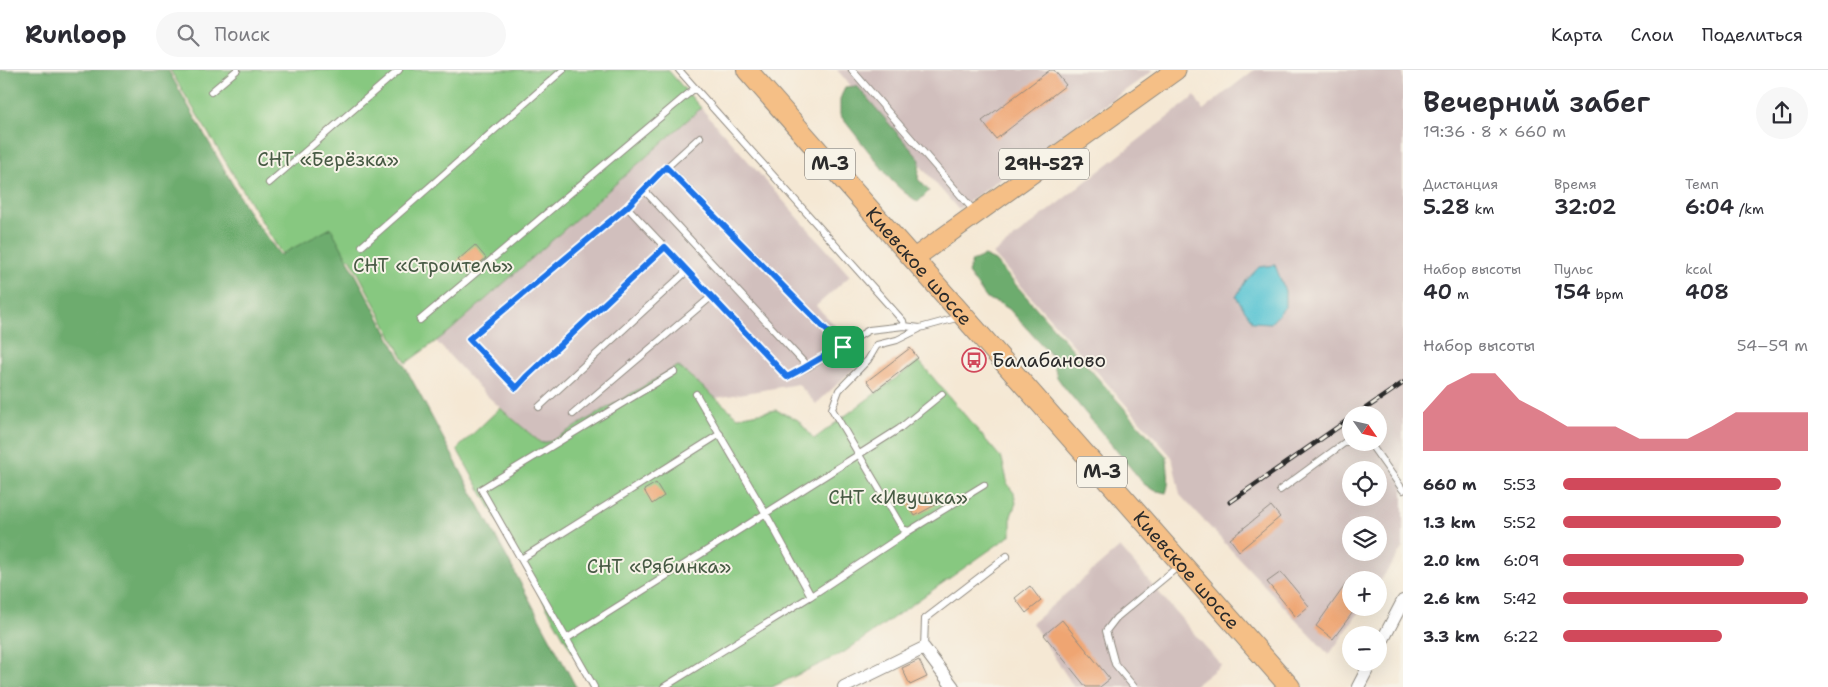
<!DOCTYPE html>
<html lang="ru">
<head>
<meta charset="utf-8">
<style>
  body { margin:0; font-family:"Shantell Sans",sans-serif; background:#f7f7f7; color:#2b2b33; height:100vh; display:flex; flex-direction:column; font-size:19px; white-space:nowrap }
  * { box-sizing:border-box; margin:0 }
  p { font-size:16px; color:#7c7c81 }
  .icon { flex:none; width:28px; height:28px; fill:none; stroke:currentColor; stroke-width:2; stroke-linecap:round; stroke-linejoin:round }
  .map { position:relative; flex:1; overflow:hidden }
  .sheet { display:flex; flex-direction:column; background:#fff; width:425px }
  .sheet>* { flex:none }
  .needle { width:32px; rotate:124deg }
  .fabs { position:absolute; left:1342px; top:336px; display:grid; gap:10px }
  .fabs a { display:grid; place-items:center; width:45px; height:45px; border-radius:50%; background:#fff; box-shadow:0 5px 20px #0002; font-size:25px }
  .pin { position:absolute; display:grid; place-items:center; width:42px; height:42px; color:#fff; margin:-21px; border-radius:10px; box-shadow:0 2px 8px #0006 }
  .round { display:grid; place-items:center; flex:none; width:52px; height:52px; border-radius:26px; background:#f7f7f7 }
  .summary { display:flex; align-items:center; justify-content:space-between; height:85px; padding:0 20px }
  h1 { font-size:28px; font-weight:600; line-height:38px }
  .metrics { display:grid; grid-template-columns:repeat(3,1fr); gap:8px; height:85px; padding:5px 20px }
  .metrics div { display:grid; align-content:center }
  .metrics b { font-size:21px; font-weight:600 }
  .metrics small { font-size:14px; font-weight:400 }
  .metrics p { font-size:14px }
  .chart { height:140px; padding:10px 20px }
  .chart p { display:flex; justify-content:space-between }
  .chart svg { width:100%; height:90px; margin-top:5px; fill:#d1495b; opacity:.7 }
  ul { padding:0 20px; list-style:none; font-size:16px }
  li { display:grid; grid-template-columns:80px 60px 1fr; align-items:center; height:38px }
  li i { height:12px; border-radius:6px; background:#d1495b }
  header { display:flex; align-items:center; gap:30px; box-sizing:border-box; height:70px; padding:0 25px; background:#fff; border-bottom:1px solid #e1e1e2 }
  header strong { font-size:24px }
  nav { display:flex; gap:28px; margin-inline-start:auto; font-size:18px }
  .search { width:350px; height:45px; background:#f7f7f7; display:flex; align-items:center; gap:12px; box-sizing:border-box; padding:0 18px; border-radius:28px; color:#7c7c81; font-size:19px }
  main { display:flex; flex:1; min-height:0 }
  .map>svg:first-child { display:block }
  .industrial { fill:#d1bfbd; fill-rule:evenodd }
  .green { fill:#87c880; stroke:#597a56 }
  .forest { fill:#6dac6e; stroke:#4c6c4c }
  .water { fill:#59c4d3; stroke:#42787f }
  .building { fill:#efa572 }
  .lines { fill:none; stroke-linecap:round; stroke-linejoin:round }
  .service-casing { stroke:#908a80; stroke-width:8 }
  .minor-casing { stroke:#908a80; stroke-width:14 }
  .primary-casing { stroke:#908a80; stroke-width:21 }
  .trunk-casing { stroke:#908a80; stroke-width:22 }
  .service { stroke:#fff; stroke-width:6 }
  .minor { stroke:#fff; stroke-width:12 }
  .primary { stroke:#f5bf86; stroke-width:19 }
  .trunk { stroke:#f5bf86; stroke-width:20 }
  .rail-casing { stroke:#2b2b2b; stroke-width:5 }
  .rail { stroke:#f7f3e8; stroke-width:3; stroke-dasharray:9; stroke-linecap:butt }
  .route-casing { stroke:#fff; stroke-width:10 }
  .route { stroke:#1a73e8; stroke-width:6 }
  .labels { text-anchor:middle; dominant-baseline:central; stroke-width:4; stroke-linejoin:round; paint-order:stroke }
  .shield { fill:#f7f3e8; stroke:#686764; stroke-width:1 }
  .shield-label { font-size:18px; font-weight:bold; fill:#2b2b2b }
  .park-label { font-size:19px; fill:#475a44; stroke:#f7f3e8 }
  .street-label { font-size:19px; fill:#2b2b2b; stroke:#f7f3e8 }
  .poi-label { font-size:19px; fill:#2b2b2b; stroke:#f7f3e8; text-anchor:start }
</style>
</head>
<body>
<header>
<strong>Runloop</strong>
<div class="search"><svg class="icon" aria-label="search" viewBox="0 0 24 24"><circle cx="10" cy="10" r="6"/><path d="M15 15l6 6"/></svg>Поиск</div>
<nav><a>Карта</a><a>Слои</a><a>Поделиться</a></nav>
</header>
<main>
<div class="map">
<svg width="1403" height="617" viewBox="0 0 1403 617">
  <rect width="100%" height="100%" fill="#f7f3e8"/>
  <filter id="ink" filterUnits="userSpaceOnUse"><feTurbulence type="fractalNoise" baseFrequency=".02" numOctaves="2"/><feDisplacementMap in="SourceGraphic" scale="10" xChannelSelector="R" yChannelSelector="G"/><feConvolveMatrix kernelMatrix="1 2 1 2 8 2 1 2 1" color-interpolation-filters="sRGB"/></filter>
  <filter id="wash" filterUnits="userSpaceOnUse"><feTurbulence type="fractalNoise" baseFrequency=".0096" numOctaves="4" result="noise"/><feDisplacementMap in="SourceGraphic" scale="20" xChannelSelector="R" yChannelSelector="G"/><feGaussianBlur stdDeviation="1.12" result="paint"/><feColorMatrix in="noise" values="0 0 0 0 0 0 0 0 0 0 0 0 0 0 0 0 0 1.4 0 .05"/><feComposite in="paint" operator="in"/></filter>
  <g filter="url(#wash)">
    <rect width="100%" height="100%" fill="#f5e8d4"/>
    <path class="industrial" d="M837,0H1154L958,139Z
      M1254,0H1403V477L1379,513V510H1351V538H1362L1329,585L1180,425L1172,387L993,184L1195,26L1203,40ZM1351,345H1379V372H1351ZM1351,400H1379V428H1351ZM1351,455H1379V482H1351Z
      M701,38L850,206L816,236L866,287L816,334L798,314L716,328L678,296L551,371L541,373L485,324L436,271L450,261Z
      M1120,477L1221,595L1193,617H1074L1032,553Z"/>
    <path class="green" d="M170,0H668L701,38L450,261L406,293L350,188L309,192L281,183Z
      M919,291L1002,389L1008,415L1014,423L1016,433L1011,446V465L843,583L772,617H592L457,379L500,338L541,373L551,371L678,296L738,347L776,340L798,350L814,369Z"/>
    <path class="forest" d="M0,0H168L249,143L280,185L331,158L576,617H0Z
      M857,16L920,90L918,109L929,121L918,132L904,122L892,111L840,45V29L845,17Z
      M984,186L995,191L1167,387C1167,401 1171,409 1166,423L1153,420L1144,414L1064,317L1057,307L1054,295L1050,284L1009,239L999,233L987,229L968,203L972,191Z"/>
    <path class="water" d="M1275,195L1285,221V237L1271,253L1253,252L1236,227L1245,212L1259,197Z"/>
    <g id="blocks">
      <path class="building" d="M1050,0H1054L1066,15L996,69L982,51Z
        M475,175L486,188L469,202L458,190Z
        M910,278L918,288L875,321L867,311Z
        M656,413L664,426L652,434L644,420Z
        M928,422L935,435L915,446L908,434Z
        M1271,436L1280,447L1239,481L1230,469Z
        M1281,502L1309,536L1296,547L1267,512Z
        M1351,507V538H1356L1333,569L1316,556Z
        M1030,516L1041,531L1026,543L1015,528Z
        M1062,550L1110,609L1100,617H1086L1044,565Z
        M919,590L927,607L910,615L902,598Z"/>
    </g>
  </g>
  <g filter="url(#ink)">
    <use href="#blocks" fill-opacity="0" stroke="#908a80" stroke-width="1"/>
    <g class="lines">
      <g class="service-casing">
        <path id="service" d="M852,0L975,142
          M695,18L903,251L904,256
          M211,22L237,0
          M667,97L843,277
          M269,113L399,0
          M645,121L808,297L869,260L904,256L920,258L960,247
          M627,137L787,307L808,297
          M362,176L563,0
          M665,177L526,307L516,318L469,269L627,137L667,97L700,67
          M420,250L695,18L679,0
          M919,259L897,270L877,275L868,290L839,320L832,339L903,459L909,461L984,415
          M696,324L766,444L811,526
          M539,337L687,201
          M573,344L711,227
          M1369,372L1403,420
          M1280,420L1351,368
          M521,489L720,364
          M566,569L858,385L899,359L942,324
          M924,578L925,549L1007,486
          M594,617L481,419L674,302
          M664,617L811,526L909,461
          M1134,617L1115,594L1106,561L1116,548L1180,495"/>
      </g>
      <g class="minor-casing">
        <path id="minor" d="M1379,577L1403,531
          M844,617L924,578L953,617
          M1358,617L1371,592"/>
      </g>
      <g class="primary-casing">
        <path id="primary" d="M913,189L1176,0"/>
      </g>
      <g class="trunk-casing">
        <g id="trunk">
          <path id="s1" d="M747,0L1290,617"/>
        </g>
      </g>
      <use href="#service" class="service"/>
      <use href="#minor" class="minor"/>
      <use href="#primary" class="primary"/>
      <use href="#trunk" class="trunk"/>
      <g class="rail-casing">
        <path id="rail" d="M1356,345L1403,313
          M1230,432L1351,348"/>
      </g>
      <use href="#rail" class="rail"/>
    </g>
  </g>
  <g class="lines" filter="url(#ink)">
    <g class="route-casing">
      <path id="route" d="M666,97L843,277C823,285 806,298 787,307L665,177L526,307L516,318L469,269L627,137Z"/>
    </g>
    <use href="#route" class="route"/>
  </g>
  <defs>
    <g id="bus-ring" transform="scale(1.25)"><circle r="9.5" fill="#f7f3e8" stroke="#d1495b" stroke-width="1.5"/><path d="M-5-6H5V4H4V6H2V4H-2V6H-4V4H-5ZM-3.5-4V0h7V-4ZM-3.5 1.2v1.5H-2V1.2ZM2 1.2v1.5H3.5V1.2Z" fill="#d1495b"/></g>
  </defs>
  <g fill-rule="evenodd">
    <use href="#bus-ring" x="974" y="290"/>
  </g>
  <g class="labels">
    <g class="shield">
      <rect x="805" y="78.5" width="50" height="31" rx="4"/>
      <rect x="999" y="78.5" width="90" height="31" rx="4"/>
      <rect x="1077" y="386.5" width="50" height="31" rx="4"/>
    </g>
    <g class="shield-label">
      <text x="830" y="94">М-3</text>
      <text x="1044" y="94">29Н-527</text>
      <text x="1102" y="402">М-3</text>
    </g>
    <g class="park-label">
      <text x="328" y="89">СНТ «Берёзка»</text>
      <text x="433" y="195">СНТ «Строитель»</text>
      <text x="898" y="427">СНТ «Ивушка»</text>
      <text x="659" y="496">СНТ «Рябинка»</text>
    </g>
    <g class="street-label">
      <text stroke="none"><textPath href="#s1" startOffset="261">Киевское шоссе</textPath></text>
      <text stroke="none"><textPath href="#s1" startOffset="666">Киевское шоссе</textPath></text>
    </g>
    <g class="poi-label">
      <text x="992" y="290">Балабаново</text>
    </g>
  </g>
</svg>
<div class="fabs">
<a><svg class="needle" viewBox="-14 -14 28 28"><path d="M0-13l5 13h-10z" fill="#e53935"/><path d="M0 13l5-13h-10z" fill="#7c7c81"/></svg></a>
<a><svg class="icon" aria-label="locate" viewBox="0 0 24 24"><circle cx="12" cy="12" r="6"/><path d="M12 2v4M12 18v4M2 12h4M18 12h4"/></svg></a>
<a><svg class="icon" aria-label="layers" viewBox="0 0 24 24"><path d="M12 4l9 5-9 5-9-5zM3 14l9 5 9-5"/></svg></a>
<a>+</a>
<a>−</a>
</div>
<div class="pin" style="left:843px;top:277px;background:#1e9e55"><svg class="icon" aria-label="arrive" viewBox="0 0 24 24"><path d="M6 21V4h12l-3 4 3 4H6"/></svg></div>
</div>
<section class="sheet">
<div class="summary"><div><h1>Вечерний забег</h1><p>19:36 · 8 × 660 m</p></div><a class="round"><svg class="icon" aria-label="share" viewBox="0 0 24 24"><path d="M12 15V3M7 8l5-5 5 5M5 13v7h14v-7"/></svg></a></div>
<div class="metrics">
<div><p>Дистанция</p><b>5.28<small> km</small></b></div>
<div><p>Время</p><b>32:02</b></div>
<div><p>Темп</p><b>6:04<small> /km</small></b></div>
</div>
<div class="metrics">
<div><p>Набор высоты</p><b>40<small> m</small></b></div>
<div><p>Пульс</p><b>154<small> bpm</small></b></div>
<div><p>kcal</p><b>408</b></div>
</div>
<div class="chart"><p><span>Набор высоты</span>54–59 m</p>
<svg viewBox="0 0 160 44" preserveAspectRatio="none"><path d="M0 44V25L10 12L20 6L30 6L40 19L50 25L60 32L70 32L80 32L90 38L100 38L110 38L120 32L130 25L140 25L150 25L160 25V44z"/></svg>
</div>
<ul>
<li><b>660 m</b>5:53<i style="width:89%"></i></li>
<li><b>1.3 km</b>5:52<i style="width:89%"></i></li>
<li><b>2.0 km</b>6:09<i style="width:74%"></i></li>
<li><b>2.6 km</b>5:42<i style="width:100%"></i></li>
<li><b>3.3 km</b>6:22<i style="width:65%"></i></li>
</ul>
</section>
</main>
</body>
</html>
